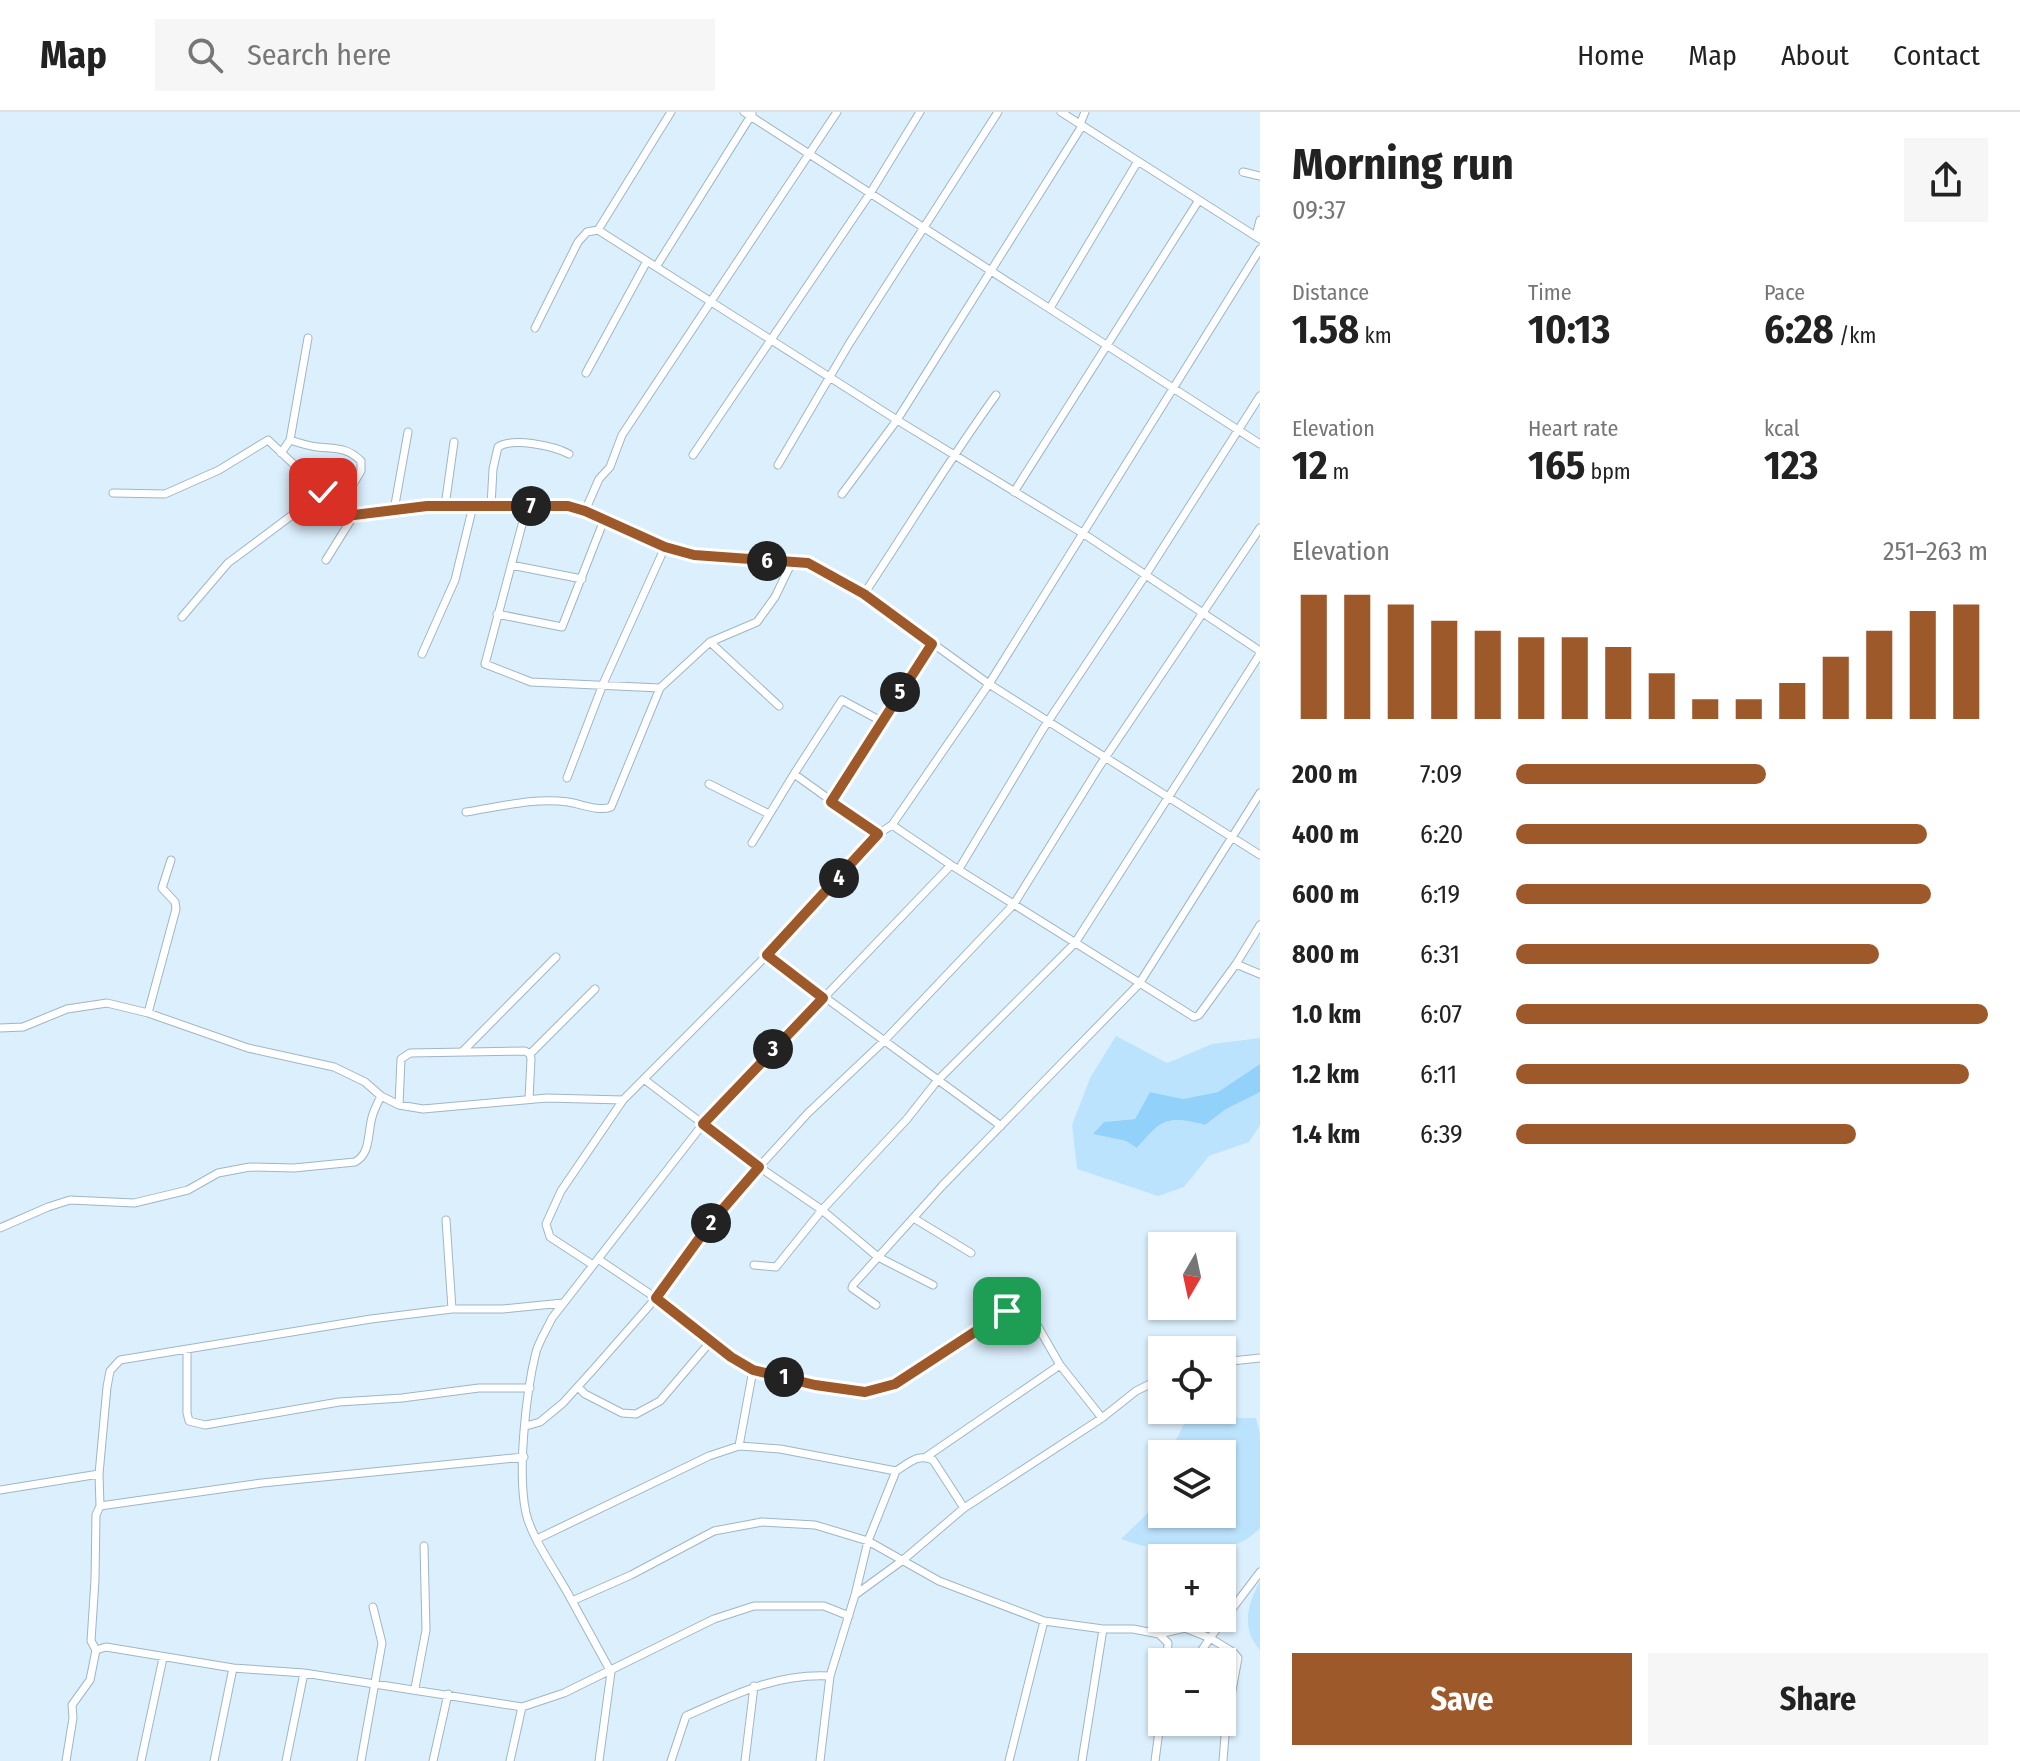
<!DOCTYPE html>
<html lang="en">
<head>
<meta charset="utf-8">
<style>
  body { margin:0; font-family:"Fira Sans Condensed",sans-serif; background:#f6f6f6; color:#222; height:100vh; display:flex; flex-direction:column; font-size:30px; white-space:nowrap }
  * { box-sizing:border-box; margin:0 }
  p { font-size:26px; color:#767676 }
  .icon { flex:none; width:44px; height:44px; fill:none; stroke:currentColor; stroke-width:2; stroke-linecap:round; stroke-linejoin:round }
  .map { position:relative; flex:1; overflow:hidden }
  .drawer { display:flex; flex-direction:column; background:#fff; width:760px }
  .drawer>* { flex:none }
  .needle { width:52px; rotate:189deg }
  .tools { position:absolute; left:1148px; top:1120px; display:grid; gap:16px }
  .tools a { display:grid; place-items:center; width:88px; height:88px; border-radius:0px; background:#fff; box-shadow:0 2px 6px #0004; font-size:40px }
  .pin { position:absolute; display:grid; place-items:center; width:68px; height:68px; color:#fff; margin:-34px; border-radius:16px; box-shadow:0 4px 12px #0006 }
  .km { position:absolute; width:40px; height:40px; margin:-20px; border-radius:50%; background:#222; color:#fff; font-size:22px; line-height:40px; text-align:center }
  .round { display:grid; place-items:center; flex:none; width:84px; height:84px; border-radius:0px; background:#f6f6f6 }
  .overview { display:flex; align-items:center; justify-content:space-between; height:136px; padding:0 32px }
  h1 { font-size:44px; font-weight:700; line-height:60px }
  .metrics { display:grid; grid-template-columns:repeat(3,1fr); gap:12px; height:136px; padding:8px 32px }
  .metrics div { display:grid; align-content:center }
  .metrics b { font-size:40px; font-weight:700 }
  .metrics small { font-size:22px; font-weight:400 }
  .metrics p { font-size:22px }
  .chart { height:224px; padding:16px 32px }
  .chart p { display:flex; justify-content:space-between }
  .chart svg { width:100%; height:144px; margin-top:8px; stroke:#9e592b; stroke-width:6 }
  .cta { display:flex; gap:16px; margin-top:auto; padding:16px 32px }
  .cta a { flex:1; height:92px; border-radius:0px; background:#9e592b; color:#fff; font-size:32px; font-weight:700; line-height:92px; text-align:center }
  .cta a+a { background:#f6f6f6; color:#222 }
  ul { padding:0 32px; list-style:none; font-size:26px }
  li { display:grid; grid-template-columns:128px 96px 1fr; align-items:center; height:60px }
  li i { height:20px; border-radius:10px; background:#9e592b }
  header { display:flex; align-items:center; gap:48px; box-sizing:border-box; height:112px; padding:0 40px; background:#fff; border-bottom:2px solid #e0e0e0 }
  header strong { font-size:38px }
  nav { display:flex; gap:44px; margin-inline-start:auto; font-size:28px }
  .search { width:560px; height:72px; background:#f6f6f6; display:flex; align-items:center; gap:20px; box-sizing:border-box; padding:0 28px; border-radius:0px; color:#767676; font-size:30px }
  main { display:flex; flex:1; min-height:0 }
  .map>svg:first-child { display:block }
  .green { fill:#bce3fd }
  .water { fill:#92d1f9 }
  .lines { fill:none; stroke-linecap:round; stroke-linejoin:round }
  .minor-casing { stroke:#9eb6c5; stroke-width:9 }
  .minor { stroke:#fff; stroke-width:7 }
  .route-casing { stroke:#fff; stroke-width:16 }
  .route { stroke:#9e592b; stroke-width:10 }
</style>
</head>
<body>
<header>
<strong>Map</strong>
<div class="search"><svg class="icon" aria-label="search" viewBox="0 0 24 24"><circle cx="10" cy="10" r="6"/><path d="M15 15l6 6"/></svg>Search here</div>
<nav><a>Home</a><a>Map</a><a>About</a><a>Contact</a></nav>
</header>
<main>
<div class="map">
<svg width="1260" height="1649" viewBox="0 0 1260 1649">
  <rect width="100%" height="100%" fill="#dceffd"/>
  <path class="green" d="M1116,924L1167,951L1212,932L1260,926V952L1218,980L1183,987L1150,980L1135,1007L1104,1010L1094,1022L1126,1029L1137,1036C1162,1007 1168,1003 1205,1013L1226,997L1257,980L1260,981V1013L1249,1030L1209,1044L1184,1075L1158,1084L1077,1057L1072,1013L1090,966Z
    M1191,1298H1208L1216,1306H1256L1260,1322V1416C1226,1452 1163,1442 1121,1427L1150,1399L1162,1375V1402H1222V1342H1169Z
    M1260,1469V1538C1240,1516 1248,1492 1260,1469Z"/>
  <path class="water" d="M1260,952V980L1226,997L1205,1013C1167,1003 1162,1007 1137,1036L1126,1029L1093,1022L1104,1010L1135,1007L1150,980L1183,987L1218,980Z"/>
  <g class="lines">
    <g class="minor-casing">
      <path id="minor" d="M744,0L1260,332
        M1061,0L1260,127
        M1080,12L1085,0
        M1243,60L1260,64
        M598,118L671,0
        M1256,124L1260,108
        M656,155L752,2
        M1050,196L1138,49
        M535,216L578,130L587,120L598,118L897,308L1084,422L1260,539
        M586,261L647,149
        M290,328C299,331 308,334 317,335C336,337 347,335 361,349V359L340,394
        M281,341L290,328L308,226
        M693,343L871,80L920,0
        M778,353L849,232L998,0
        M1014,380L1199,88
        M113,381L165,382L219,358L268,328L323,380L354,403L427,394H568L585,399L665,435L694,443L808,451L864,482C908,416 949,348 996,283
        M842,382L897,308L1082,14
        M445,394L454,330
        M491,394L493,357L498,335C513,325 554,334 569,342
        M527,394L485,552L531,570L660,576
        M394,398L408,320
        M585,399L599,367L610,355L622,323L837,0
        M326,448L354,403
        M511,453L582,467
        M864,482L989,572L1260,743
        M497,502L562,515L604,408
        M182,505L228,451L323,380
        M710,530L779,594
        M422,542L455,468L473,394
        M794,662L842,588L881,609
        M567,666L603,572L665,435
        M709,672L769,702
        M831,690L932,532
        M466,700C499,695 535,685 568,690C582,692 598,700 611,695L660,576L710,530L757,510L775,485L792,450
        M892,713L951,753L1194,905L1199,903L1236,852L1260,862
        M752,731L794,662L878,722
        M959,757L1043,617L1145,464L1260,284
        M767,843L1001,1014
        M1236,852L1260,813
        M148,901L176,797L175,790L162,776L171,748
        M0,916L23,915L67,897L107,891L148,901L248,936L334,955L365,970L381,984L399,993L423,997L547,986L623,988L767,843L878,722L892,713L989,572L1260,137
        M462,940L556,845
        M530,942L595,877
        M645,968L703,1012L951,753
        M399,993L401,947L410,941L525,939L530,942L531,947L529,987
        M915,1107L971,1141
        M446,1108L452,1197H503L563,1191
        M0,1116L48,1095L70,1088L134,1091L188,1078L218,1061L250,1055L294,1056L355,1050C372,1041 367,1018 373,1002C375,996 378,990 381,984
        M598,1147L656,1186L731,1245L753,1258L815,1273L865,1280L895,1272L930,1252L1007,1199L1019,1195L1029,1199L1060,1253L1102,1306
        M593,1153L550,1125L546,1112L561,1079L623,988
        M754,1153L776,1155L822,1098L907,1007L937,969L1075,831L1260,542
        M876,1193L852,1176L853,1173L942,1074L1139,872L1260,681
        M187,1238V1301L189,1309L205,1313L339,1290L402,1286L479,1276H530
        M1222,1250L1260,1246
        M578,1275L585,1282L622,1301L636,1302L660,1289L711,1229
        M526,1314L540,1310L563,1291L592,1259L656,1186L709,1113L759,1055L822,1098L878,1145L933,1173
        M739,1334L753,1258
        M926,1345L1060,1253
        M0,1378L99,1362
        M100,1394L99,1362L107,1275L110,1259L120,1248L371,1207L452,1197
        M537,1427L709,1344L739,1334L780,1337L896,1359C909,1351 918,1341 933,1348L964,1396
        M855,1483L903,1448L964,1396L1102,1306L1136,1279L1162,1266
        M572,1489L611,1560L599,1649
        M1159,1522L1185,1516L1210,1526L1194,1550
        M96,1538L91,1529L95,1468L96,1403L100,1394L262,1371L524,1345
        M1167,1550L1168,1531L1159,1522L1133,1517H1103L1044,1509L939,1469L868,1429L815,1413L762,1410L714,1419L631,1463L572,1489C559,1463 532,1428 526,1401C517,1361 526,1280 536,1240C539,1229 547,1217 552,1206L703,1012L759,1055L808,1001L883,930L1014,792L1099,655L1260,416
        M415,1576L426,1518L424,1434
        M66,1649L73,1606L72,1593L90,1568L96,1538L106,1535L233,1556
        M141,1649L163,1546
        M214,1649L233,1556L304,1561L522,1595L564,1581L714,1507L754,1494H824L849,1504
        M286,1649L304,1561
        M361,1649L382,1531L373,1495
        M433,1649L448,1582
        M510,1649L522,1595
        M671,1649L686,1604C734,1583 776,1561 830,1564
        M745,1649L754,1574
        M820,1649L830,1564L855,1483L868,1429L896,1359
        M1009,1649L1044,1509
        M1082,1649L1103,1517
        M1155,1649L1162,1596
        M1223,1649L1226,1611L1238,1546L1233,1540L1210,1526L1260,1460"/>
    </g>
    <use href="#minor" class="minor"/>
  </g>
  <g class="lines">
    <g class="route-casing">
      <path id="route" d="M323,380L354,403L427,394H568L585,399L665,435L694,443L808,451L864,482L932,532L831,690L878,722L767,843L823,886L703,1012L759,1055L709,1113L656,1186L731,1245L753,1258L815,1273L865,1280L895,1272L1007,1199"/>
    </g>
    <use href="#route" class="route"/>
  </g>
</svg>
<div class="tools">
<a><svg class="needle" viewBox="-14 -14 28 28"><path d="M0-13l5 13h-10z" fill="#e53935"/><path d="M0 13l5-13h-10z" fill="#767676"/></svg></a>
<a><svg class="icon" aria-label="locate" viewBox="0 0 24 24"><circle cx="12" cy="12" r="6"/><path d="M12 2v4M12 18v4M2 12h4M18 12h4"/></svg></a>
<a><svg class="icon" aria-label="layers" viewBox="0 0 24 24"><path d="M12 4l9 5-9 5-9-5zM3 14l9 5 9-5"/></svg></a>
<a>+</a>
<a>−</a>
</div>
<div class="pin" style="left:1007px;top:1199px;background:#1e9e55"><svg class="icon" aria-label="arrive" viewBox="0 0 24 24"><path d="M6 21V4h12l-3 4 3 4H6"/></svg></div>
<div class="pin" style="left:323px;top:380px;background:#d93025"><svg class="icon" aria-label="check" viewBox="0 0 24 24"><path d="M5 12l5 5 9-10"/></svg></div>
<b class="km" style="left:784px;top:1265px">1</b>
<b class="km" style="left:711px;top:1111px">2</b>
<b class="km" style="left:773px;top:937px">3</b>
<b class="km" style="left:839px;top:766px">4</b>
<b class="km" style="left:900px;top:580px">5</b>
<b class="km" style="left:767px;top:449px">6</b>
<b class="km" style="left:531px;top:394px">7</b>
</div>
<section class="drawer">
<div class="overview"><div><h1>Morning run</h1><p>09:37</p></div><a class="round"><svg class="icon" aria-label="share" viewBox="0 0 24 24"><path d="M12 15V3M7 8l5-5 5 5M5 13v7h14v-7"/></svg></a></div>
<div class="metrics">
<div><p>Distance</p><b>1.58<small> km</small></b></div>
<div><p>Time</p><b>10:13</b></div>
<div><p>Pace</p><b>6:28<small> /km</small></b></div>
</div>
<div class="metrics">
<div><p>Elevation</p><b>12<small> m</small></b></div>
<div><p>Heart rate</p><b>165<small> bpm</small></b></div>
<div><p>kcal</p><b>123</b></div>
</div>
<div class="chart"><p><span>Elevation</span>251–263 m</p>
<svg viewBox="0 0 160 44" preserveAspectRatio="none"><path d="M5 44V6M15 44V6M25 44V9M35 44V14M45 44V17M55 44V19M65 44V19M75 44V22M85 44V30M95 44V38M105 44V38M115 44V33M125 44V25M135 44V17M145 44V11M155 44V9"/></svg>
</div>
<ul>
<li><b>200 m</b>7:09<i style="width:53%"></i></li>
<li><b>400 m</b>6:20<i style="width:87%"></i></li>
<li><b>600 m</b>6:19<i style="width:88%"></i></li>
<li><b>800 m</b>6:31<i style="width:77%"></i></li>
<li><b>1.0 km</b>6:07<i style="width:100%"></i></li>
<li><b>1.2 km</b>6:11<i style="width:96%"></i></li>
<li><b>1.4 km</b>6:39<i style="width:72%"></i></li>
</ul>
<div class="cta"><a>Save</a><a>Share</a></div>
</section>
</main>
</body>
</html>
